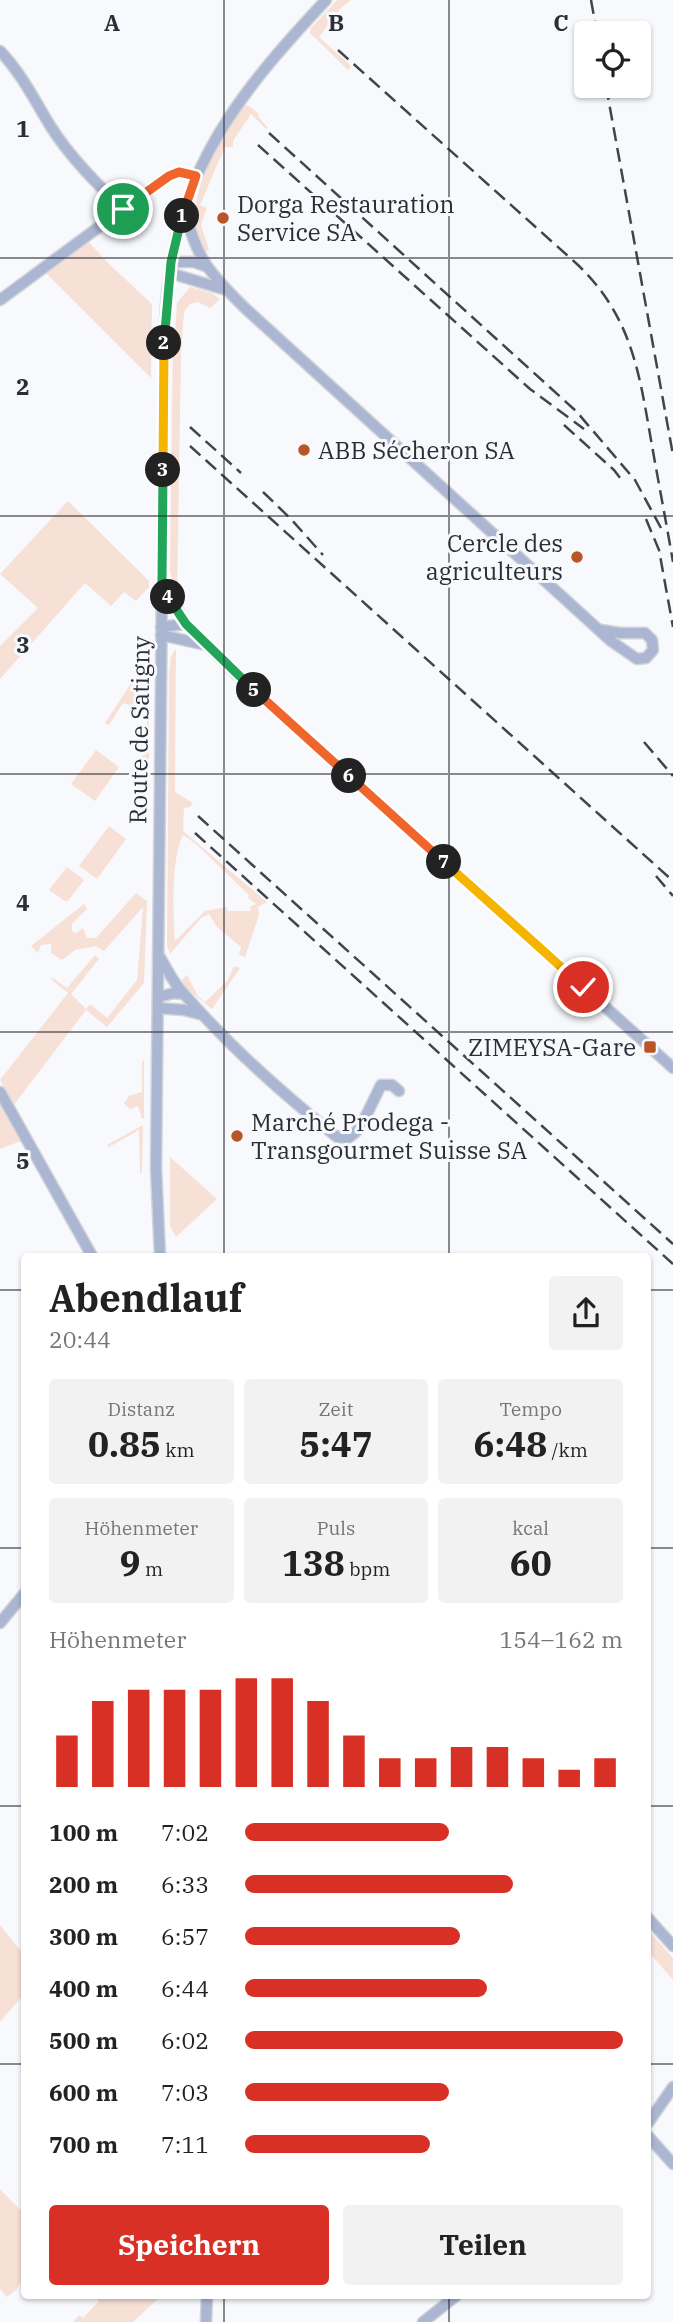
<!DOCTYPE html>
<html lang="de">
<head>
<meta charset="utf-8">
<style>
  body { margin:0; font-family:"IBM Plex Serif",serif; background:#f2f2f2; color:#222; height:100vh; display:flex; flex-direction:column; font-size:26px; white-space:nowrap }
  * { box-sizing:border-box; margin:0 }
  p { font-size:23px; color:#767676 }
  .icon { flex:none; width:38px; height:38px; fill:none; stroke:currentColor; stroke-width:2; stroke-linecap:round; stroke-linejoin:round }
  .map { position:relative; flex:1; overflow:hidden }
  .panel { position:absolute; left:21px; top:1253px; width:630px; height:1046px; display:flex; flex-direction:column; background:#fff; border-radius:7px; box-shadow:0 2px 5px #0004 }
  .panel>* { flex:none }
  .controls { position:absolute; left:574px; top:21px; display:grid; gap:14px }
  .controls a { display:grid; place-items:center; width:77px; height:77px; border-radius:7px; background:#fff; box-shadow:0 2px 5px #0004; font-size:35px }
  .pin { position:absolute; display:grid; place-items:center; width:60px; height:60px; color:#fff; margin:-30px; border:4px solid #fff; border-radius:50%; box-shadow:0 2px 7px #0007 }
  .km { position:absolute; width:35px; height:35px; margin:-18px; border-radius:50%; background:#222; color:#fff; font-size:19px; line-height:35px; text-align:center }
  .round { display:grid; place-items:center; flex:none; width:74px; height:74px; border-radius:7px; background:#f2f2f2 }
  .summary { display:flex; align-items:center; justify-content:space-between; height:119px; padding:0 28px }
  h1 { font-size:38px; font-weight:700; line-height:52px }
  .figures { display:grid; grid-template-columns:repeat(3,1fr); gap:10px; height:119px; padding:7px 28px }
  .figures div { display:grid; align-content:center; border-radius:7px; background:#f2f2f2; text-align:center }
  .figures b { font-size:35px; font-weight:700 }
  .figures small { font-size:19px; font-weight:400 }
  .figures p { font-size:19px }
  .chart { height:196px; padding:14px 28px }
  .chart p { display:flex; justify-content:space-between }
  .chart svg { width:100%; height:126px; margin-top:7px; stroke:#d93025; stroke-width:6 }
  .primary-button { display:flex; gap:14px; margin-top:auto; padding:14px 28px }
  .primary-button a { flex:1; height:80px; border-radius:7px; background:#d93025; color:#fff; font-size:28px; font-weight:700; line-height:80px; text-align:center }
  .primary-button a+a { background:#f2f2f2; color:#222 }
  ul { padding:0 28px; list-style:none; font-size:23px }
  li { display:grid; grid-template-columns:112px 84px 1fr; align-items:center; height:52px }
  li i { height:18px; border-radius:9px; background:#d93025 }
  .map>svg:first-child { display:block }
  .green { fill:#f7e0d6; fill-rule:evenodd }
  .lines { fill:none; stroke-linecap:round; stroke-linejoin:round }
  .minor-casing { stroke:#d3d4d9; stroke-width:13 }
  .minor { stroke:#abb7d2; stroke-width:10 }
  .rail { stroke:#41444b; stroke-width:2.5; stroke-dasharray:14 7; stroke-linecap:butt }
  .split-1-casing { stroke:#fff; stroke-width:14 }
  .split-2-casing { stroke:#fff; stroke-width:14 }
  .split-3-casing { stroke:#fff; stroke-width:14 }
  .split-4-casing { stroke:#fff; stroke-width:14 }
  .split-5-casing { stroke:#fff; stroke-width:14 }
  .split-6-casing { stroke:#fff; stroke-width:14 }
  .split-7-casing { stroke:#fff; stroke-width:14 }
  .split-8-casing { stroke:#fff; stroke-width:14 }
  .split-9-casing { stroke:#fff; stroke-width:14 }
  .split-1 { stroke:#f0652b; stroke-width:9 }
  .split-2 { stroke:#22a559; stroke-width:9 }
  .split-3 { stroke:#f5b400; stroke-width:9 }
  .split-4 { stroke:#22a559; stroke-width:9 }
  .split-5 { stroke:#22a559; stroke-width:9 }
  .split-6 { stroke:#f0652b; stroke-width:9 }
  .split-7 { stroke:#f0652b; stroke-width:9 }
  .split-8 { stroke:#f5b400; stroke-width:9 }
  .split-9 { stroke:#f5b400; stroke-width:9 }
  .grid { fill:none; stroke:#2b2e35; stroke-width:2; stroke-opacity:0.55 }
  .poi-dot { fill:#ba5525; stroke:#f8f9fd; stroke-width:2.5 }
  .labels { text-anchor:middle; dominant-baseline:central; stroke-width:6; stroke-linejoin:round; paint-order:stroke }
  .poi-label { font-size:24px; fill:#2b2e35; stroke:#f8f9fd; text-anchor:start }
  .street-label { font-size:24px; fill:#2b2e35; stroke:#f8f9fd }
  .grid-label { font-size:23px; text-anchor:middle; font-weight:bold; fill:#2b2e35; stroke:#f8f9fd; stroke-width:6; stroke-linejoin:round; paint-order:stroke }
</style>
</head>
<body>
<div class="map">
<svg width="673" height="2322" viewBox="0 0 673 2322">
  <rect width="100%" height="100%" fill="#f8f9fd"/>
  <path class="green" d="M337,0H351L341,8L319,37L351,66L348,70L310,33L311,28Z
    M248,105L259,114L258,116L268,128L266,129L251,114L233,141V147H225L200,205L207,208L201,225L209,250L205,252C176,204 218,146 244,106Z
    M87,240L108,263L152,304L151,378L45,272Z
    M190,287L212,293L220,299L210,308L198,302L190,304L184,312L181,353L177,598L170,572L173,334H175L177,303Z
    M68,501L149,581V587L136,601L124,592L111,606L85,583L0,679V646L38,608L0,574Z
    M176,649L175,792L193,803L190,807L184,808L183,831L267,902L258,907L259,915L245,957L239,955L241,947L217,927L209,914L201,918L170,954L167,945L169,674L171,656ZM183,835L196,844L249,895L248,898L256,904L250,907L251,911H228L227,907L205,911L175,941C173,915 171,858 183,835Z
    M149,656L150,706L137,703L133,706L123,703L109,725L105,723Z
    M147,711H149V768L144,778C137,776 133,768 133,762L146,754Z
    M96,750L119,767L95,801L71,784Z
    M109,826L126,839L97,879L79,866Z
    M67,867L84,880L68,901H65L49,890Z
    M136,893L147,901L144,983L107,1027L86,1010L13,1106L0,1080L68,993L51,979L53,978L67,988L95,955L99,959L71,994L86,1009L90,1004L107,1018L137,980L143,907L104,951L96,946L75,950L62,960L51,953V944L41,945L38,953L31,946L84,904L87,909L72,924V931L76,933L83,928L87,938H96Z
    M234,966L240,968L212,1009L186,988L182,980L187,975L198,996L205,1002L227,981Z
    M144,1060V1118L142,1119L138,1106L130,1109L124,1103L129,1096L142,1092V1062Z
    M0,1101L21,1141L0,1149Z
    M143,1125L142,1173H140L139,1130L109,1147L107,1145Z
    M170,1157L217,1199L176,1237L170,1226Z
    M0,1925L24,1955V1994L0,2022Z
    M648,1930L673,1958V1980L648,1951Z
    M0,2189L24,2214V2278L16,2290L7,2297L0,2289Z
    M95,2296H161L133,2322H73L79,2315L83,2318L99,2301Z"/>
  <g class="lines">
    <g class="minor-casing">
      <path id="minor" d="M0,51C22,74 35,101 51,127C70,157 97,184 123,209
        M185,209C195,258 211,275 246,309L611,641L637,659L646,658L653,650L652,640L645,633H620L601,630
        M171,262H194L205,266
        M170,273L223,289
        M0,300L168,176L179,172L196,176
        M164,586L186,624L240,678L673,1068
        M161,627L186,624
        M161,635L206,645
        M158,954C166,967 173,983 184,994C229,1046 283,1094 337,1137L348,1138L357,1131L363,1122L381,1085H392L399,1091
        M158,997L174,993L183,994
        M158,1008L184,1010L203,1015
        M0,1092L92,1256
        M160,1256L156,1168L164,391C164,346 164,301 172,257C191,150 254,77 326,0
        M0,1623L24,1594
        M648,1918L673,1946
        M648,2123L673,2087
        M648,2136L673,2164
        M206,2322L207,2296
        M423,2322L456,2296"/>
    </g>
    <use href="#minor" class="minor"/>
    <path class="rail" d="M591,0L597,33
      M338,50L578,265C631,316 639,371 651,440C658,480 666,521 673,562
      M606,86L673,455
      M269,133L576,411L635,480L661,528
      M258,145L530,389L584,429
      M564,425L614,470L624,483
      M190,427L241,473
      M190,446L673,881
      M263,492L291,519L323,555
      M646,519L659,550L673,627
      M644,742L673,776
      M198,816L673,1244
      M195,833L673,1264
      M656,876L673,896"/>
  </g>
  <g class="lines">
    <g class="split-1-casing">
      <path id="split-1" d="M123,209L169,176L179,172L196,176L182,216"/>
    </g>
    <g class="split-2-casing">
      <path id="split-2" d="M164,343L171,262L182,216"/>
    </g>
    <g class="split-3-casing">
      <path id="split-3" d="M163,470L164,343"/>
    </g>
    <g class="split-4-casing">
      <path id="split-4" d="M163,470L162,582L168,597"/>
    </g>
    <g class="split-5-casing">
      <path id="split-5" d="M168,597L186,624L254,690"/>
    </g>
    <g class="split-6-casing">
      <path id="split-6" d="M254,690L349,776"/>
    </g>
    <g class="split-7-casing">
      <path id="split-7" d="M349,776L444,862"/>
    </g>
    <g class="split-8-casing">
      <path id="split-8" d="M444,862L539,947"/>
    </g>
    <g class="split-9-casing">
      <path id="split-9" d="M539,947L583,987"/>
    </g>
    <use href="#split-1" class="split-1"/>
    <use href="#split-2" class="split-2"/>
    <use href="#split-3" class="split-3"/>
    <use href="#split-4" class="split-4"/>
    <use href="#split-5" class="split-5"/>
    <use href="#split-6" class="split-6"/>
    <use href="#split-7" class="split-7"/>
    <use href="#split-8" class="split-8"/>
    <use href="#split-9" class="split-9"/>
  </g>
  <path class="grid" d="M224,0V1256M449,0V1256M0,258H673M0,516H673M0,774H673M0,1032H673M0,1290H24M648,1290H673M0,1548H24M648,1548H673M0,1806H24M648,1806H673M0,2064H24M648,2064H673M224,2296V2322M449,2296V2322"/>
  <g class="poi-dot">
    <circle cx="223" cy="218" r="7"/>
    <circle cx="304" cy="450" r="7"/>
    <circle cx="577" cy="557" r="7"/>
    <rect x="643" y="1040" width="14" height="14" rx="3.5"/>
    <circle cx="237" cy="1136" r="7"/>
  </g>
  <g class="labels">
    <g class="poi-label">
      <text x="237" y="204">Dorga Restauration<tspan x="237" dy="28">Service SA</tspan></text>
      <text x="318" y="450">ABB Sécheron SA</text>
      <text x="563" y="543" text-anchor="end">Cercle des<tspan x="563" dy="28">agriculteurs</tspan></text>
      <text x="636" y="1047" text-anchor="end">ZIMEYSA-Gare</text>
      <text x="251" y="1122">Marché Prodega -<tspan x="251" dy="28">Transgourmet Suisse SA</tspan></text>
    </g>
    <g class="street-label">
      <text transform="translate(139 730) rotate(-89)">Route de Satigny</text>
    </g>
  </g>
  <g class="grid-label">
    <text x="112" y="31">A</text>
    <text x="336" y="31">B</text>
    <text x="561" y="31">C</text>
    <text x="23" y="137">1</text>
    <text x="23" y="395">2</text>
    <text x="23" y="653">3</text>
    <text x="23" y="911">4</text>
    <text x="23" y="1169">5</text>
  </g>
</svg>
<div class="controls">
<a><svg class="icon" aria-label="locate" viewBox="0 0 24 24"><circle cx="12" cy="12" r="6"/><path d="M12 2v4M12 18v4M2 12h4M18 12h4"/></svg></a>
</div>
<div class="pin" style="left:123px;top:209px;background:#1e9e55"><svg class="icon" aria-label="arrive" viewBox="0 0 24 24"><path d="M6 21V4h12l-3 4 3 4H6"/></svg></div>
<div class="pin" style="left:583px;top:987px;background:#d93025"><svg class="icon" aria-label="check" viewBox="0 0 24 24"><path d="M5 12l5 5 9-10"/></svg></div>
<b class="km" style="left:182px;top:216px">1</b>
<b class="km" style="left:164px;top:343px">2</b>
<b class="km" style="left:163px;top:470px">3</b>
<b class="km" style="left:168px;top:597px">4</b>
<b class="km" style="left:254px;top:690px">5</b>
<b class="km" style="left:349px;top:776px">6</b>
<b class="km" style="left:444px;top:862px">7</b>
<section class="panel">
<div class="summary"><div><h1>Abendlauf</h1><p>20:44</p></div><a class="round"><svg class="icon" aria-label="share" viewBox="0 0 24 24"><path d="M12 15V3M7 8l5-5 5 5M5 13v7h14v-7"/></svg></a></div>
<div class="figures">
<div><p>Distanz</p><b>0.85<small> km</small></b></div>
<div><p>Zeit</p><b>5:47</b></div>
<div><p>Tempo</p><b>6:48<small> /km</small></b></div>
</div>
<div class="figures">
<div><p>Höhenmeter</p><b>9<small> m</small></b></div>
<div><p>Puls</p><b>138<small> bpm</small></b></div>
<div><p>kcal</p><b>60</b></div>
</div>
<div class="chart"><p><span>Höhenmeter</span>154–162 m</p>
<svg viewBox="0 0 160 44" preserveAspectRatio="none"><path d="M5 44V26M15 44V14M25 44V10M35 44V10M45 44V10M55 44V6M65 44V6M75 44V14M85 44V26M95 44V34M105 44V34M115 44V30M125 44V30M135 44V34M145 44V38M155 44V34"/></svg>
</div>
<ul>
<li><b>100 m</b>7:02<i style="width:54%"></i></li>
<li><b>200 m</b>6:33<i style="width:71%"></i></li>
<li><b>300 m</b>6:57<i style="width:57%"></i></li>
<li><b>400 m</b>6:44<i style="width:64%"></i></li>
<li><b>500 m</b>6:02<i style="width:100%"></i></li>
<li><b>600 m</b>7:03<i style="width:54%"></i></li>
<li><b>700 m</b>7:11<i style="width:49%"></i></li>
</ul>
<div class="primary-button"><a>Speichern</a><a>Teilen</a></div>
</section>
</div>
</body>
</html>
